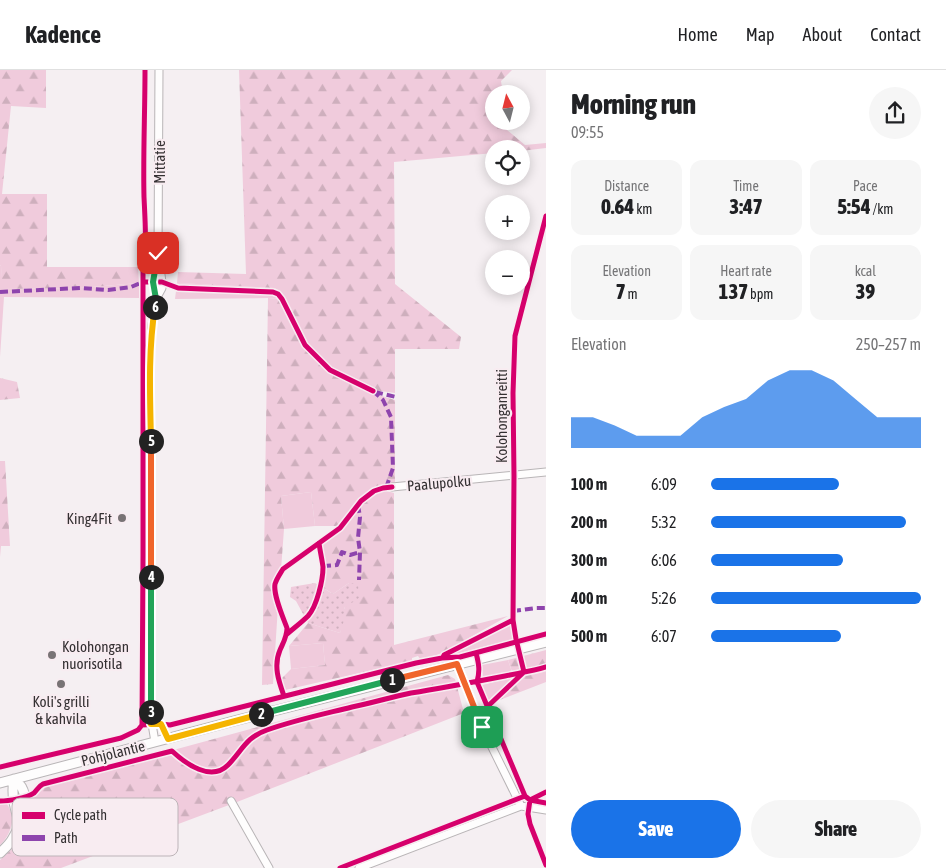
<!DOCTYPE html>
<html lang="en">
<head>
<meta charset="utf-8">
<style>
  body { margin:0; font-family:"Asap Condensed",sans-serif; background:#f6f6f6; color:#202124; height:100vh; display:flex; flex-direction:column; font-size:19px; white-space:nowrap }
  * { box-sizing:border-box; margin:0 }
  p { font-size:16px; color:#757577 }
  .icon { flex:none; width:28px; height:28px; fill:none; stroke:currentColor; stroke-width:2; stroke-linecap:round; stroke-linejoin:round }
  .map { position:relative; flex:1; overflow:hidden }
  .sheet { display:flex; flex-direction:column; background:#fff; width:400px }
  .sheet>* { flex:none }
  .needle { width:32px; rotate:353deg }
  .buttons { position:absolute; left:485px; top:15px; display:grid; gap:10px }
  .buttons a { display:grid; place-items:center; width:45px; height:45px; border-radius:50%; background:#fff; box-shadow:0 2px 12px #0003; font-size:25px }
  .pin { position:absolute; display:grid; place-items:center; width:42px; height:42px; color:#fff; margin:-21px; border-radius:10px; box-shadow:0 2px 8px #0006 }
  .km { position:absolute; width:25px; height:25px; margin:-12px; border-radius:50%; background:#222; color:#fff; font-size:14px; line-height:25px; text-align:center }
  .round { display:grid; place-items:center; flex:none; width:52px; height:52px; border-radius:26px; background:#f6f6f6 }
  .headline { display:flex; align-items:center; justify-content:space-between; height:85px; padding:0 25px }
  h1 { font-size:28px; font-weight:800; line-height:38px }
  .figures { display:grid; grid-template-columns:repeat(3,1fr); gap:8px; height:85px; padding:5px 25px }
  .figures div { display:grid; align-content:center; border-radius:12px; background:#f6f6f6; text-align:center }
  .figures b { font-size:21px; font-weight:800 }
  .figures small { font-size:14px; font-weight:400 }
  .figures p { font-size:14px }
  .chart { height:140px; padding:10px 25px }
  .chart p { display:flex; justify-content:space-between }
  .chart svg { width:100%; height:90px; margin-top:5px; fill:#1a73e8; opacity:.7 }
  .cta { display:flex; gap:10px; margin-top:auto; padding:10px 25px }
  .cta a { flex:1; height:58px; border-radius:30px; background:#1a73e8; color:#fff; font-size:20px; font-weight:800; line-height:58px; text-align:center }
  .cta a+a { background:#f6f6f6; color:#202124 }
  ul { padding:0 25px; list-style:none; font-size:16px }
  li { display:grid; grid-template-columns:80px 60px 1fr; align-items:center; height:38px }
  li i { height:12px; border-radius:6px; background:#1a73e8 }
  header { display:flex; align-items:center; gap:30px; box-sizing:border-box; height:70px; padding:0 25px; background:#fff; border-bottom:1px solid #e0e0e0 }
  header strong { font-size:24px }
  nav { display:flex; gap:28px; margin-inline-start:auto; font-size:18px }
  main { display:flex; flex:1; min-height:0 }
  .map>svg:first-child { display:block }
  .grass { fill:#f0cbdc }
  .forest { fill:url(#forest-firs) }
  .park { fill:url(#park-dots) }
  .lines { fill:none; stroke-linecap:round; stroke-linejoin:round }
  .minor-casing { stroke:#b9b5b7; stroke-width:9 }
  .tertiary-casing { stroke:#b9b5b7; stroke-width:11 }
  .minor { stroke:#fefdfd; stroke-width:7 }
  .tertiary { stroke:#fefdfd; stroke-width:9 }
  .quiet { stroke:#8e44ad; stroke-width:4; stroke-dasharray:8 4; stroke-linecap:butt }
  .cycleway-casing { stroke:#f8ecf1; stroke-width:8 }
  .cycleway { stroke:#d6006c; stroke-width:5 }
  .split-1-casing { stroke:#fff; stroke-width:10 }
  .split-2-casing { stroke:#fff; stroke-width:10 }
  .split-3-casing { stroke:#fff; stroke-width:10 }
  .split-4-casing { stroke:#fff; stroke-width:10 }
  .split-5-casing { stroke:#fff; stroke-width:10 }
  .split-6-casing { stroke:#fff; stroke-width:10 }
  .split-7-casing { stroke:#fff; stroke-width:10 }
  .split-1 { stroke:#f0652b; stroke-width:6 }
  .split-2 { stroke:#22a559; stroke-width:6 }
  .split-3 { stroke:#f5b400; stroke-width:6 }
  .split-4 { stroke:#22a559; stroke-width:6 }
  .split-5 { stroke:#f0652b; stroke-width:6 }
  .split-6 { stroke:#f5b400; stroke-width:6 }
  .split-7 { stroke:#22a559; stroke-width:6 }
  .poi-dot { fill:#787375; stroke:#f8ecf1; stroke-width:2 }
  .labels { text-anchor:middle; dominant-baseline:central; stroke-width:4.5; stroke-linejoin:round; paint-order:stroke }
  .street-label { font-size:15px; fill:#343032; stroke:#f8ecf1 }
  .poi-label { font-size:15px; fill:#343032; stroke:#f8ecf1; text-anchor:end }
  .key { fill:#f8ecf1; stroke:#bdb4b8; stroke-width:1 }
  .key-label { font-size:14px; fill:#343032 }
</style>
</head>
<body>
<header>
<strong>Kadence</strong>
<nav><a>Home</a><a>Map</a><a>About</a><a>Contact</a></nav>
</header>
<main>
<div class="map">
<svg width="546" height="798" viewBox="0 0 546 798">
  <defs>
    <pattern id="forest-firs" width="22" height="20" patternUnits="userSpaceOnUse" patternTransform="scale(1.25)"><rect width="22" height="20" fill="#f0cbdc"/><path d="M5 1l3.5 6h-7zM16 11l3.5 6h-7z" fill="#ceafbd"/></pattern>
    <pattern id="park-dots" width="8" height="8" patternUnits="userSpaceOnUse" patternTransform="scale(1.25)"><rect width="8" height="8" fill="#f0cbdc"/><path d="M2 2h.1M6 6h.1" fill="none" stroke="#ceafbd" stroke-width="1.8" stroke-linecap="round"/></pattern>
  </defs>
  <rect width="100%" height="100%" fill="#f5eff2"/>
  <path class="grass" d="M0,195L1,196L3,219L80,218L139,213V228L4,227L0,287Z
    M177,213L275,218L281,225V229L268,228L175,229Z
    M311,422L315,456L284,459L281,426Z
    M512,553L514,569L451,585L450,584Z
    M323,573L325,595L291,599L289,576Z
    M508,590L512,602L483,609L482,595Z
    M514,607L516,613L497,631L488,634L482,615Z"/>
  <path class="forest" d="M0,0H46V38L11,36L2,124H47V197H138L139,213L80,218L2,219L1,196L0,195Z
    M239,0H512L501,11L503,24H494V51H506L507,60L525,75L546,73V78L521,81V79H494V83L394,92L395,214L461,267L459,279H395V323L373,320L331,299L306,274L281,225L275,218L177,213L178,202L246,204Z
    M268,228L281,229L304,275L329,302L372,323L395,330V412L359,430L339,456H315L311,422L281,426L284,459L281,500L274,513L273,520L278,536L273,614L262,615Z
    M0,308L17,312L20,328L0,330Z
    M0,391H5L10,476H1L0,487Z
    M383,420L394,423V575L508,546L444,582L437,585L420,589L418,586L412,588V591L285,620L281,609L291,599L325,595L323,573L289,576L308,553L340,563L349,513L333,524L322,517L325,494L321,474C328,469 337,464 343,457C356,443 364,427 383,420Z
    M546,580V612L497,631L516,613L508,590Z
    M448,605L455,609L464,643L237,732L61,798H0V790L12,779L24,763L35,762L43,779L55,774L44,747L27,750C32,732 31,727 47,716L160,686L177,679Z
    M0,734H7C9,737 11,742 12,745C14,755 7,769 0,775Z"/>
  <path class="park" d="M315,513L333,524L349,513L358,514L359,528L344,538L347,541L340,563L308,553L296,531L290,527L291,517Z"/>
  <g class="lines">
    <g class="minor-casing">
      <path id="minor" d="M156,228L153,212L158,183L159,0
        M392,417L546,402
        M457,594L482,657L521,736
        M155,672L151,648L150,305L151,262L156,229L162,218V212L158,183
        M231,731L269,798
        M359,798L521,736L546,740"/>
    </g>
    <g class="tertiary-casing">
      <path id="tertiary" d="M14,709C11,725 15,738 19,752
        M0,713L230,652L546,572
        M0,783C5,778 10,774 13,768C20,757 29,730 22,718C21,715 16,712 14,709"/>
    </g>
    <use href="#minor" class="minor"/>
    <use href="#tertiary" class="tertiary"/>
    <path class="quiet" d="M0,222L80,218L108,220L131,217L143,212
      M373,321L383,330L391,347L393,398L386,418
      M375,322L396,327
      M358,435L360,447L358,468L360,482L359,510
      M323,496L337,495L342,482L350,485L360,482
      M513,541L536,538H546"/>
    <g class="cycleway-casing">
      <path id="cycleway" d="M143,212H162L178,218L273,222L278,224L282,229L305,275L330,300L373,321
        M287,564C294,558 302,552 308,546C317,536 323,510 323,497C322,489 320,481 319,473
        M476,583C479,594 480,601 477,612L525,726L530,730L546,733
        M443,587L444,585L513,550
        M284,626C279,612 273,596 280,580C283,573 287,567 287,558C283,547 273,525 275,514C277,508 280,504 283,499L340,458L361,431L374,421L383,418L392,417
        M487,637L524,602L516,569L513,550L514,406L513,323L515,266L546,146
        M142,655L161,654L170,655L416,593L442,588L460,587L546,564
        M0,697L121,668L138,660L142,655L143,485V196C147,173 145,150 144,127C143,85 145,42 145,0
        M546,722L530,730L528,744L530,754L546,795
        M0,731C8,731 27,728 34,723C37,720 39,716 43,714L172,681C186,694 211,712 228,695C242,681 246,667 267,660C295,650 324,644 352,637C372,633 391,627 411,623C443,618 474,612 505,606C519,603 533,601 546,597
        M340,798L525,726"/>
    </g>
    <use href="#cycleway" class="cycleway"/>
  </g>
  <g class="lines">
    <g class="split-1-casing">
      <path id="split-1" d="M392,610L457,594L482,657"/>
    </g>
    <g class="split-2-casing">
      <path id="split-2" d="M261,644L392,610"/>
    </g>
    <g class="split-3-casing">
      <path id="split-3" d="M151,642V654H161L168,669L261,644"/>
    </g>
    <g class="split-4-casing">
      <path id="split-4" d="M151,642V507"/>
    </g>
    <g class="split-5-casing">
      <path id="split-5" d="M151,371V507"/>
    </g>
    <g class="split-6-casing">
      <path id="split-6" d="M151,371C150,326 148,281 155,237"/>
    </g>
    <g class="split-7-casing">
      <path id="split-7" d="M155,237L156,229L153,212L158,183"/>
    </g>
    <use href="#split-1" class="split-1"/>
    <use href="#split-2" class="split-2"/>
    <use href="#split-3" class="split-3"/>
    <use href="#split-4" class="split-4"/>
    <use href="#split-5" class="split-5"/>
    <use href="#split-6" class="split-6"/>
    <use href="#split-7" class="split-7"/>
  </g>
  <g class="poi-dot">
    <circle cx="122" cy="448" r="5"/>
    <circle cx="52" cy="585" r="5"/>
    <circle cx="61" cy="614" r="5"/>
  </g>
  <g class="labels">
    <g class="street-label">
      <text transform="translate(159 92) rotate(-90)">Mittatie</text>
      <text transform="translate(501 346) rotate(-90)">Kolohonganreitti</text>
      <text transform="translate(439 413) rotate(-5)">Paalupolku</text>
      <text transform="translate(113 683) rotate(-14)">Pohjolantie</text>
    </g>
    <g class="poi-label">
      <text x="112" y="448">King4Fit</text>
      <text x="62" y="576" text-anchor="start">Kolohongan<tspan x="62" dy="17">nuorisotila</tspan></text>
      <text x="61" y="631" text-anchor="middle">Koli's grilli<tspan x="61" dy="17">&amp; kahvila</tspan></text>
    </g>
  </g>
  <rect x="12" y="728" width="166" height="58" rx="8" class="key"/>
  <rect x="22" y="742" width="23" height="7" fill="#d6006c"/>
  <rect x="22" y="765" width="23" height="6" fill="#8e44ad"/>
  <g class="key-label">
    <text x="54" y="750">Cycle path</text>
    <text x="54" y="773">Path</text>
  </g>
</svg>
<div class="buttons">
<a><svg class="needle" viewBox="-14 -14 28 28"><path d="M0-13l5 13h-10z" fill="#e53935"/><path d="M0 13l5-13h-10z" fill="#757577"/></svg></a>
<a><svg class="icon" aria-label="locate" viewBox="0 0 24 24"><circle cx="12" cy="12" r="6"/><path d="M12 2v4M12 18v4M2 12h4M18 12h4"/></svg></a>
<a>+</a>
<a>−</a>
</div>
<div class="pin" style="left:482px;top:657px;background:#1e9e55"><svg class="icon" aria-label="arrive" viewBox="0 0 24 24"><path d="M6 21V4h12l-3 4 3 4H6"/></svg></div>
<div class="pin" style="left:158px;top:183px;background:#d93025"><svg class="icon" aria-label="check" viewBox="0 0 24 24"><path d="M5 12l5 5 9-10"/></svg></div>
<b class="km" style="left:392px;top:610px">1</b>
<b class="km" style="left:261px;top:644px">2</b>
<b class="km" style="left:151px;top:642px">3</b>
<b class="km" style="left:151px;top:507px">4</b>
<b class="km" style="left:151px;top:371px">5</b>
<b class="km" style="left:155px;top:237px">6</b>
</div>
<section class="sheet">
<div class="headline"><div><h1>Morning run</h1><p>09:55</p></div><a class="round"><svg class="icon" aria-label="share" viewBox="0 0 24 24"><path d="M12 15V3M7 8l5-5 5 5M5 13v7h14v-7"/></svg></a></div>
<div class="figures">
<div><p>Distance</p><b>0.64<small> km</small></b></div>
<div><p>Time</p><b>3:47</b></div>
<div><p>Pace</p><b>5:54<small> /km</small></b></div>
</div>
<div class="figures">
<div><p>Elevation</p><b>7<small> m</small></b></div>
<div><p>Heart rate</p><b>137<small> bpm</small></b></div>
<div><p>kcal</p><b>39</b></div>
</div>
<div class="chart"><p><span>Elevation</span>250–257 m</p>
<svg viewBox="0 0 160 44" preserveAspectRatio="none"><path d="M0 44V29L10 29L20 33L30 38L40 38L50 38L60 29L70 24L80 20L90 11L100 6L110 6L120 11L130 20L140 29L150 29L160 29V44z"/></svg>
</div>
<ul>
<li><b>100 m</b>6:09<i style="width:61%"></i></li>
<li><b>200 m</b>5:32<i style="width:93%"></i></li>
<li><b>300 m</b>6:06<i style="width:63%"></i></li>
<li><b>400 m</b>5:26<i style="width:100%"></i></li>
<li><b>500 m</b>6:07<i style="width:62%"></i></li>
</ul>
<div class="cta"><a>Save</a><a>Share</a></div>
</section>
</main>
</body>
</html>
